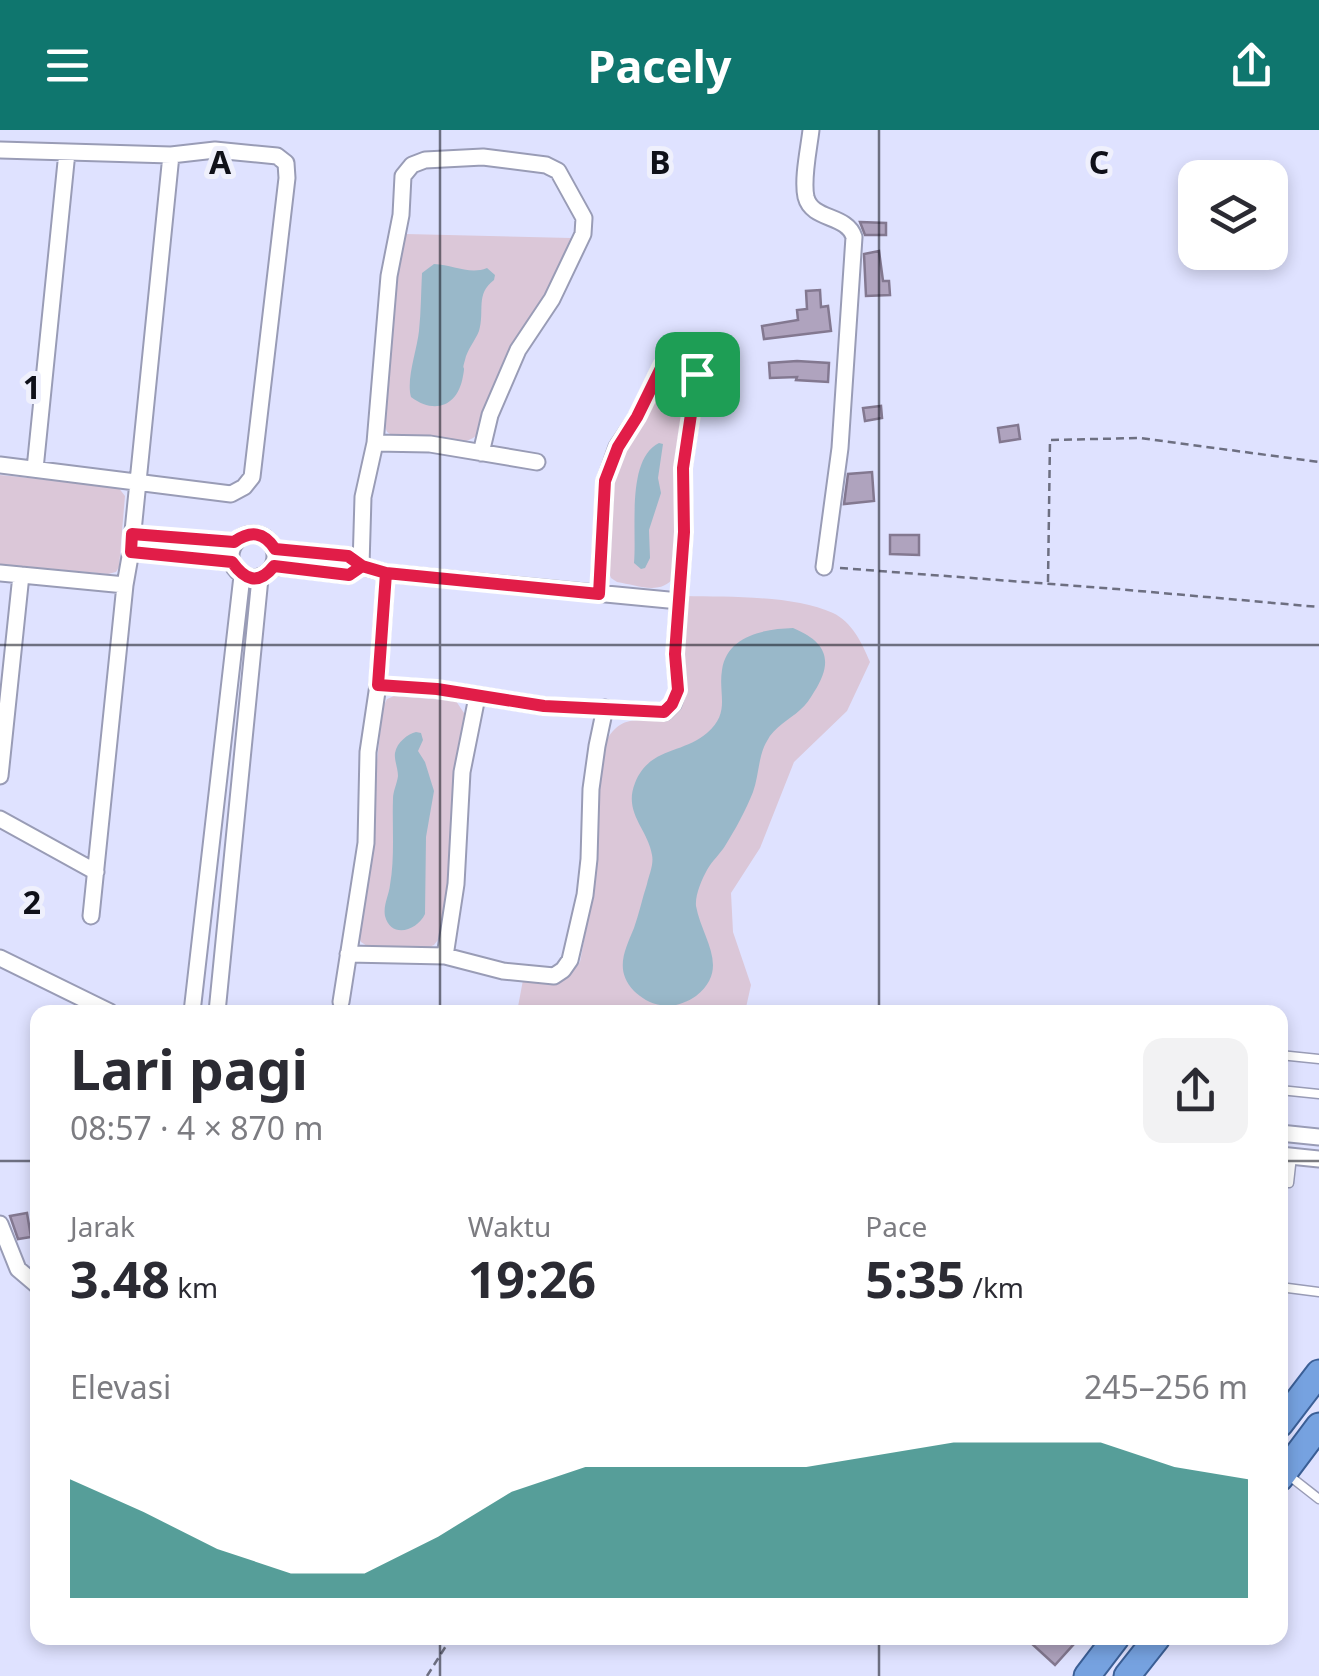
<!DOCTYPE html>
<html lang="id">
<head>
<meta charset="utf-8">
<style>
  body { margin:0; font-family:"Noto Sans",sans-serif; background:#f2f2f3; color:#2b2b33; height:100vh; display:flex; flex-direction:column; font-size:38px; white-space:nowrap }
  * { box-sizing:border-box; margin:0 }
  p { font-size:32px; color:#7c7c81 }
  .icon { flex:none; width:55px; height:55px; fill:none; stroke:currentColor; stroke-width:2; stroke-linecap:round; stroke-linejoin:round }
  .map { position:relative; flex:1; overflow:hidden }
  .side { position:absolute; left:30px; top:875px; width:1258px; height:640px; display:flex; flex-direction:column; background:#fff; border-radius:20px; box-shadow:0 5px 15px #0003 }
  .side>* { flex:none }
  .controls { position:absolute; left:1178px; top:30px; display:grid; gap:20px }
  .controls a { display:grid; place-items:center; width:110px; height:110px; border-radius:20px; background:#fff; box-shadow:0 5px 15px #0003; font-size:50px }
  .pin { position:absolute; display:grid; place-items:center; width:85px; height:85px; color:#fff; margin:-42px; border-radius:20px; box-shadow:0 5px 15px #0006 }
  .round { display:grid; place-items:center; flex:none; width:105px; height:105px; border-radius:20px; background:#f2f2f3 }
  .summary { display:flex; align-items:center; justify-content:space-between; height:170px; padding:0 40px }
  h1 { font-size:55px; font-weight:700; line-height:75px }
  .figures { display:grid; grid-template-columns:repeat(3,1fr); gap:15px; height:170px; padding:10px 40px }
  .figures div { display:grid; align-content:center }
  .figures b { font-size:50px; font-weight:700 }
  .figures small { font-size:28px; font-weight:400 }
  .figures p { font-size:28px }
  .chart { height:280px; padding:20px 40px }
  .chart p { display:flex; justify-content:space-between }
  .chart svg { width:100%; height:180px; margin-top:10px; fill:#0f766e; opacity:.7 }
  header { display:flex; justify-content:space-between; align-items:center; height:130px; padding:0 40px; background:#0f766e; color:#fff; font-size:45px; font-weight:700 }
  .map>svg:first-child { display:block }
  .green { fill:#dbc7d8 }
  .water { fill:#99b8c9 }
  .building { fill:#afa3be; stroke:#837890; stroke-width:2.5 }
  .lines { fill:none; stroke-linecap:round; stroke-linejoin:round }
  .service-casing { stroke:#999cb6; stroke-width:11 }
  .minor-casing { stroke:#999cb6; stroke-width:19 }
  .trunk-casing { stroke:#3b5f96; stroke-width:29 }
  .path { stroke:#6d6f81; stroke-width:2.5; stroke-dasharray:8 5; stroke-linecap:butt }
  .service { stroke:#fff; stroke-width:8 }
  .minor { stroke:#fff; stroke-width:15 }
  .trunk { stroke:#76a2e0; stroke-width:25 }
  .route-casing { stroke:#fff; stroke-width:20 }
  .route { stroke:#e11d48; stroke-width:12 }
  .grid { fill:none; stroke:#0f1019; stroke-width:2.5; stroke-opacity:0.55 }
  .grid-label { font-size:32px; text-anchor:middle; font-weight:bold; fill:#0f1019; stroke:#eff0fc; stroke-width:10; stroke-linejoin:round; paint-order:stroke }
</style>
</head>
<body>
<header><svg class="icon" aria-label="menu" viewBox="0 0 24 24"><path d="M4 6h16M4 12h16M4 18h16"/></svg>Pacely<svg class="icon" aria-label="share" viewBox="0 0 24 24"><path d="M12 15V3M7 8l5-5 5 5M5 13v7h14v-7"/></svg></header>
<div class="map">
<svg width="1319" height="1546" viewBox="0 0 1319 1546">
  <rect width="100%" height="100%" fill="#dfe2ff"/>
  <path class="green" d="M406,104L571,108C555,159 519,201 497,250C492,261 485,274 482,287C481,291 481,299 478,302C475,308 472,309 466,311L395,307L387,302L384,294L393,167Z
    M676,239C685,240 687,243 689,252L680,302L675,346L674,447C661,466 637,455 617,452L611,448L608,440L614,344L669,241Z
    M0,345L118,357L125,366L119,437L116,442L108,444L0,434Z
    M685,466C728,467 794,465 833,483C852,492 862,513 870,532L847,581L794,632L760,718L731,763L733,802L751,855L745,882H517L523,850C546,853 566,853 580,832L594,757L602,621C623,561 668,615 683,571Z
    M394,566L456,571L466,586L441,806L434,815L427,818L367,816L361,812L358,804L383,577L387,569Z"/>
  <path class="water" d="M434,134C453,135 470,145 487,138L495,145L494,150C475,164 485,181 479,201C475,211 467,220 465,230C461,244 466,231 463,246C458,276 435,285 411,267C406,249 417,220 419,201C421,182 421,162 422,143Z
    M659,313L663,314L658,348L661,363L649,400L650,428L645,438L641,439L634,433C637,400 626,329 659,313Z
    M793,498C827,512 834,531 814,562C810,569 806,575 800,580C789,590 774,597 767,611C758,626 759,646 753,662C746,680 735,700 725,716C720,724 712,731 707,740C702,749 695,765 696,776C702,809 731,838 696,866C686,873 672,878 660,875C651,874 640,867 634,861C614,840 625,820 634,798C639,784 642,769 647,754C649,745 654,734 652,725C648,699 623,683 635,653C649,617 683,624 707,603C731,582 718,565 722,540C727,505 765,499 793,498Z
    M416,602L421,603L423,610L418,621L425,632L434,661L426,707L425,784C417,801 391,809 385,786C383,775 389,765 390,755C395,727 392,697 393,669C393,661 397,654 398,646C398,638 394,630 395,623C397,612 408,604 416,602Z"/>
  <path class="building" d="M860,92L886,93V105H865Z
    M879,121L883,151H889L890,165L866,166L864,124Z
    M820,160L821,177L828,176L831,201L764,209L762,196L798,190L797,180L807,179L806,161Z
    M797,231L829,233L828,252L796,250L797,247L770,248L769,233Z
    M881,276L882,288L865,291L863,278Z
    M1018,295L1020,309L1000,312L998,298Z
    M872,342L874,371L844,374L848,344Z
    M890,405H919V425L890,424Z
    M27,1083L31,1107L18,1109L10,1086Z
    M1036,1508H1065L1073,1515L1055,1535L1031,1513Z"/>
  <g class="lines">
    <g class="service-casing">
      <path id="service" d="M1280,925L1319,929
        M1280,960L1319,964
        M1280,1052L1289,1053L1292,1026
        M1280,1157L1319,1162
        M1287,1344L1319,1369"/>
    </g>
    <g class="minor-casing">
      <path id="minor" d="M811,0C809,18 802,49 806,67C812,91 847,84 854,107L840,318L824,437
        M0,20L171,25L215,20L277,26L286,33L287,48L252,347L244,357L231,364L0,335
        M375,313L430,314L537,332
        M35,339L67,22
        M231 426a22 22 0 1 1 44 0a22 22 0 1 1-44 0Z
        M132,405L235,412
        M275,419L348,426L361,436L386,443L679,471
        M131,421L231,432
        M274,436L349,445L361,436
        M361,436L363,367L375,313L389,146L401,85L403,46L412,35L425,30L483,27L546,35L558,41L584,88L583,104L552,169L518,220L490,285L481,323
        M0,443L125,455
        M378,555L437,559L544,576L665,582L673,574L678,560L675,524L684,402L683,338L697,244L693,233L685,227H671L662,236L637,287L617,317L605,351L599,463
        M0,646L21,445
        M0,689L96,742
        M91,786L125,455L131,421L171,25
        M348,824L445,826L503,841L554,846L563,840L570,830L585,765L589,729L591,659L597,616L605,578
        M445,826L456,754L462,642L477,567
        M0,828L110,882
        M341,872L366,713L368,622L378,555L386,443
        M192,882L242,446
        M217,882L260,448
        M1280,1003L1319,1007
        M1280,1025L1319,1029
        M0,1094L18,1139L38,1156"/>
    </g>
    <g class="trunk-casing">
      <path id="trunk" d="M1280,1294L1319,1243
        M1280,1348L1319,1296
        M1087,1546L1116,1508
        M1127,1546L1157,1508"/>
    </g>
    <path class="path" d="M840,438L1117,459L1319,477
      M1048,452L1050,310L1140,308L1319,332
      M427,1546L451,1508"/>
    <use href="#service" class="service"/>
    <use href="#minor" class="minor"/>
    <use href="#trunk" class="trunk"/>
  </g>
  <g class="lines">
    <g class="route-casing">
      <path id="route" d="M697,244L694,233L684,228L671,227L662,236L637,287L618,317L605,351L599,464L386,443L362,436L349,445L274,436C258,456 245,450 232,432L131,422L132,404L234,412C251,400 264,402 275,419L348,426L362,436L386,443L378,555L437,559L544,576L664,582L672,574L678,560L675,524L684,402L683,338L697,244"/>
    </g>
    <use href="#route" class="route"/>
  </g>
  <path class="grid" d="M440,0V882M879,0V882M0,515H1319M0,1031H38M1280,1031H1319M440,1508V1546M879,1508V1546"/>
  <g class="grid-label">
    <text x="220" y="44">A</text>
    <text x="660" y="44">B</text>
    <text x="1099" y="44">C</text>
    <text x="32" y="269">1</text>
    <text x="32" y="784">2</text>
  </g>
</svg>
<div class="controls">
<a><svg class="icon" aria-label="layers" viewBox="0 0 24 24"><path d="M12 4l9 5-9 5-9-5zM3 14l9 5 9-5"/></svg></a>
</div>
<div class="pin" style="left:697px;top:244px;background:#1e9e55"><svg class="icon" aria-label="arrive" viewBox="0 0 24 24"><path d="M6 21V4h12l-3 4 3 4H6"/></svg></div>
<section class="side">
<div class="summary"><div><h1>Lari pagi</h1><p>08:57 · 4 × 870 m</p></div><a class="round"><svg class="icon" aria-label="share" viewBox="0 0 24 24"><path d="M12 15V3M7 8l5-5 5 5M5 13v7h14v-7"/></svg></a></div>
<div class="figures">
<div><p>Jarak</p><b>3.48<small> km</small></b></div>
<div><p>Waktu</p><b>19:26</b></div>
<div><p>Pace</p><b>5:35<small> /km</small></b></div>
</div>
<div class="chart"><p><span>Elevasi</span>245–256 m</p>
<svg viewBox="0 0 160 44" preserveAspectRatio="none"><path d="M0 44V15L10 23L20 32L30 38L40 38L50 29L60 18L70 12L80 12L90 12L100 12L110 9L120 6L130 6L140 6L150 12L160 15V44z"/></svg>
</div>
</section>
</div>
</body>
</html>
